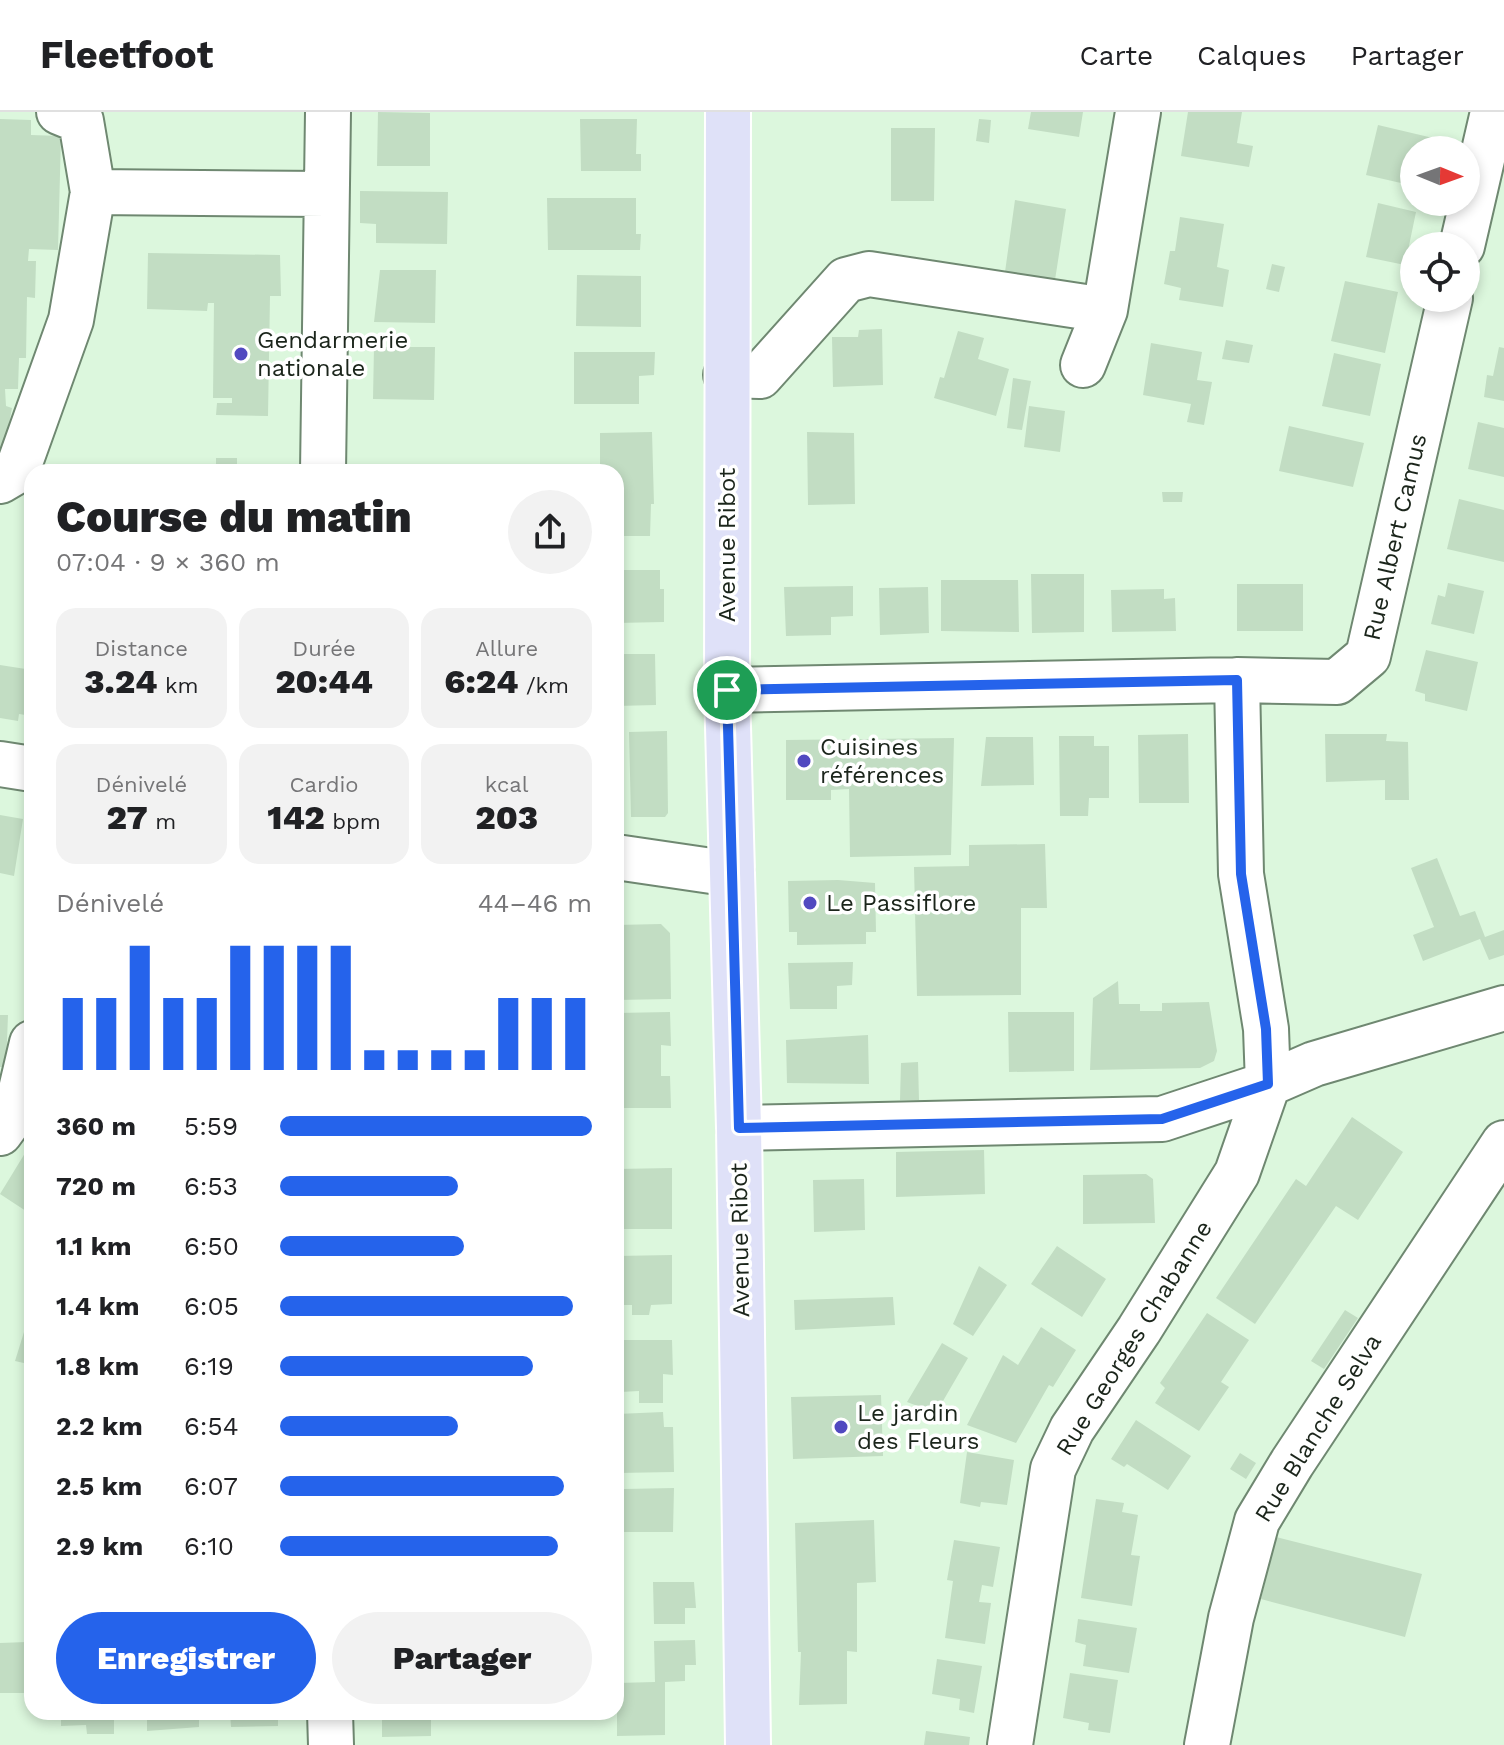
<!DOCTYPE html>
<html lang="fr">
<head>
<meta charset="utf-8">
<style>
  body { margin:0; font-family:"Work Sans",sans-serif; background:#f2f2f2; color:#202124; height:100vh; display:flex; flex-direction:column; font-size:30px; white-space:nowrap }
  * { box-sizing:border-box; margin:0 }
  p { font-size:26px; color:#757577 }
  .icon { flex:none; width:44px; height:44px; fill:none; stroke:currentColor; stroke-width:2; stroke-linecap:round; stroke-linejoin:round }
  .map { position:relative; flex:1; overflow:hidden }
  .side { position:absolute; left:24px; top:352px; width:600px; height:1256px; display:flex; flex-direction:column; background:#fff; border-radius:24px; box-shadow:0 4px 12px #0003 }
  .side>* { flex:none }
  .needle { width:52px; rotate:91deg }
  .buttons { position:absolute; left:1400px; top:24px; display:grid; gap:16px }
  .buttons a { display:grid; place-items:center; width:80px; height:80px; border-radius:50%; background:#fff; box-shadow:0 4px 12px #0003; font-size:40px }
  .pin { position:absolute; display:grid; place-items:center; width:68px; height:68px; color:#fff; margin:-34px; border:4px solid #fff; border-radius:50%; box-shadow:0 2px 8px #0007 }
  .round { display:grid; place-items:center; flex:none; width:84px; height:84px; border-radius:42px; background:#f2f2f2 }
  .headline { display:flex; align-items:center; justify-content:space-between; height:136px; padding:0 32px }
  h1 { font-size:44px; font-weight:800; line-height:60px }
  .metrics { display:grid; grid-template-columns:repeat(3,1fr); gap:12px; height:136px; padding:8px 32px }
  .metrics div { display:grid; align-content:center; border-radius:20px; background:#f2f2f2; text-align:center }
  .metrics b { font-size:34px; font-weight:800 }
  .metrics small { font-size:22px; font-weight:400 }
  .metrics p { font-size:22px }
  .chart { height:224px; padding:16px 32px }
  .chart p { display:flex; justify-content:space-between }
  .chart svg { width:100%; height:144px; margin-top:8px; stroke:#2563eb; stroke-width:6 }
  .primary-button { display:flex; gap:16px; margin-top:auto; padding:16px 32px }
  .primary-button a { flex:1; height:92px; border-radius:48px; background:#2563eb; color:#fff; font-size:32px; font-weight:800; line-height:92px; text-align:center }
  .primary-button a+a { background:#f2f2f2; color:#202124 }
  ul { padding:0 32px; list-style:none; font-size:26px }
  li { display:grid; grid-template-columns:128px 96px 1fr; align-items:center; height:60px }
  li i { height:20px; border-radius:10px; background:#2563eb }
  header { display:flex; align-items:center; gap:48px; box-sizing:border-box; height:112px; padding:0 40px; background:#fff; border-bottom:2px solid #e0e0e0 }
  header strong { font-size:38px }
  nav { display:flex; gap:44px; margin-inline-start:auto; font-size:28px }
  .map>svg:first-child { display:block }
  .building { fill:#c2ddc3 }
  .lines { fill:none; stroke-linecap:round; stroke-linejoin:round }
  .minor-casing { stroke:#6f8871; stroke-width:48 }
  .major-casing { stroke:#fff; stroke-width:48 }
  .minor { stroke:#fff; stroke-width:44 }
  .major { stroke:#dfe1f8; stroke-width:44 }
  .route-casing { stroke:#fff; stroke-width:16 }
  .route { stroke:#2563eb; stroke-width:10 }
  .poi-dot { fill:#5149c0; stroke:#fff; stroke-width:3 }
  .labels { text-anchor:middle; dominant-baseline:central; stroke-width:7; stroke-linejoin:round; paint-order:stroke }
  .poi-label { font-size:24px; fill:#1b251b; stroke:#fff; text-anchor:start }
  .street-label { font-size:24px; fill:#1b251b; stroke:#fff }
</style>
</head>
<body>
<header>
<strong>Fleetfoot</strong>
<nav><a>Carte</a><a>Calques</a><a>Partager</a></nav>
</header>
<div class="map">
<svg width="1504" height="1633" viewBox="0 0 1504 1633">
  <rect width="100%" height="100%" fill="#dcf7dd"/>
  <path class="building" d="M378,0L430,1V54H377Z
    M1031,0H1083L1079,25L1028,17Z
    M1188,0H1242L1237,31L1253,34L1249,55L1181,44Z
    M0,7L31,8V23L61,24L58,138L29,137L28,149H36L35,186L27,185L26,246H19L18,277H5L6,294L12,296L3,345L0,344Z
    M580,7H637L636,42H641V59H581Z
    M979,7L991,8L989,31L976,29Z
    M1378,13L1433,26L1430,38H1414V74L1366,63Z
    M891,16H935L934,89H891Z
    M360,79L448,80L447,132L376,131V112L360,111Z
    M547,86H636V122H641L640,138H548Z
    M1015,88L1066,97L1055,168L1005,160Z
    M1378,91L1416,100L1405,153L1366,145Z
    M1180,105L1224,112L1217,155L1229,158L1223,195L1179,188L1181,176L1164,172L1170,139H1175Z
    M148,141L280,143L281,184H270L268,304L216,303L217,291H232V286H213L214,191H208L207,199L147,197Z
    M1272,152L1285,155L1279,180L1266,177Z
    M380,158H436L435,211L374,210Z
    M577,163L641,164V215L576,214Z
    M1345,169L1398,180L1385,241L1331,229Z
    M882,217L883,273L833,275L832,225H858L859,218Z
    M958,219L984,226L978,247L1009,257L996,304L934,286L940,265L944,266Z
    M1226,228L1253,233L1249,251L1222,247Z
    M1151,231L1202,240L1197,268L1212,270L1204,313L1187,310L1191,292L1143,283Z
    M374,235H435L434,288L373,287Z
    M1499,235L1504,236V289L1484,285L1487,263L1493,264Z
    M574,240H655L654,263L639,264V292H574Z
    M1334,241L1381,252L1370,304L1322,294Z
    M1013,266L1031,269L1022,318L1007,316Z
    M1029,294L1065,299L1060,340L1024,335Z
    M1478,310L1504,316V365L1468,357Z
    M1289,314L1364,331L1353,375L1279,359Z
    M652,320L654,392H651L650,424H616V360H600V321Z
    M807,320L854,321L855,392L808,393Z
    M216,346H237V360H216Z
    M1162,380H1183L1182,390H1163Z
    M1459,387L1504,398V450L1447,437Z
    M616,458H660V477H664V510L616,511Z
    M1031,462H1084V520L1032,521Z
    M941,468H1018L1019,520L941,519Z
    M1448,471L1484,479L1474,522L1431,512L1438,483L1445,485Z
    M1237,472H1303V519H1237Z
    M853,474V504L831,505V523L786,524L784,475Z
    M928,475L929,521L880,523L879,476Z
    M1164,477V487L1175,486L1176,519L1112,520L1111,478Z
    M1426,538L1478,550L1467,599L1425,589V582L1415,579Z
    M616,542H655L656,593L616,594Z
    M0,553L32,558V604L19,602L18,609L0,606Z
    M667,619L668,701L665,705H631L629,620Z
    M1188,622L1189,691H1139L1138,623Z
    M1325,622H1387L1386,629L1408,630L1409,688H1385V668L1326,670Z
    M1059,624H1094V634H1109V686H1089L1088,704H1060Z
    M986,625H1033L1034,673L981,674Z
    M954,626L951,743L850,745L849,677L831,678V688H786V628Z
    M0,703L23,707L14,764L0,761Z
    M1045,732L1047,796H1021V883L917,884L914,755L969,754V733Z
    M1437,746L1460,804L1475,799L1485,825L1504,818V843L1489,848L1480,827L1423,849L1413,823L1434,815L1411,756Z
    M838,768L875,771L876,820H866V832L797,833V820H789L788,769Z
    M661,812L670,821L671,887L616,888V813Z
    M853,850L852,873L837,874V897H790L788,851Z
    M1118,869L1119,892H1140V899H1162V891L1209,890L1217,939L1214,949L1200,956L1090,958L1093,886Z
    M670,900L671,934L661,933V964H670L671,996H616V901Z
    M1008,900H1074V959L1009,960Z
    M0,903H8L6,955H0Z
    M868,923L869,972L787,971L786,928Z
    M918,950L919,988H900L901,951Z
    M1352,1005L1403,1040L1358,1108L1336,1094L1255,1212L1216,1186L1296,1067L1306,1074Z
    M30,1033L32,1034V1103L0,1082Z
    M984,1038L985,1082L896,1085V1040Z
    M672,1056V1117H616V1057Z
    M1146,1062L1153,1067L1155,1111L1083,1112V1063Z
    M864,1067L865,1118L814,1120L813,1068Z
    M1057,1134L1106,1167L1082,1205L1031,1172Z
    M672,1143V1192L651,1193L649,1203H632V1193H616V1144Z
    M979,1154L1007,1173L973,1224L953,1212Z
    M893,1185L895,1213L795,1218L794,1188Z
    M1345,1198L1358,1206L1324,1257L1311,1249Z
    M1207,1201L1249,1228L1221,1270L1229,1275L1199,1319L1155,1291L1165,1276L1160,1271Z
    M1041,1215L1076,1238L1053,1275L1049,1273L1016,1331L967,1313L1003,1243L1018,1253Z
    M24,1220L32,1224L28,1252L15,1249Z
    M621,1228H672L673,1263L663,1262V1291H639V1279L620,1280Z
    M942,1231L968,1246L936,1301L907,1290Z
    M881,1283L883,1344L793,1347L791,1285Z
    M663,1300L664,1315H673L674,1360L618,1361L617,1302Z
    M1136,1308L1191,1344L1168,1378L1127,1352L1124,1355L1111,1347Z
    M967,1340L1014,1348L1007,1393L981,1390L980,1395L960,1391Z
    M1240,1341L1256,1351L1246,1367L1230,1357Z
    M674,1376L673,1420H624V1377Z
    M1096,1387L1124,1391L1122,1400L1138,1403L1131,1443L1140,1444L1132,1494L1081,1486Z
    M874,1408L876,1470L857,1471V1540L847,1539V1592L799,1593L801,1540H798L795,1411Z
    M1276,1425L1422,1462L1405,1525L1261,1487Z
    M954,1428L1000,1435L993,1475L982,1473L979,1490L991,1491L985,1532L945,1526L953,1469L947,1468Z
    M653,1470H694L696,1496H685V1512H654Z
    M1078,1507L1137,1516L1129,1561L1083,1554L1086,1533L1075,1530Z
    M695,1528L696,1553H685V1569L665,1570V1623L617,1624V1571L655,1570L654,1529Z
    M27,1530L29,1581H0V1531Z
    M937,1547L982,1554L974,1601L959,1598L960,1587L932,1582Z
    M1070,1561L1118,1568L1110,1621L1088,1618L1089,1611L1063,1606Z
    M61,1600H114V1622H87L86,1613L61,1614Z
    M147,1600H199V1615L147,1619Z
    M230,1600H278V1614L231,1615Z
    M382,1600H431V1624L382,1625Z
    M926,1619L970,1625L969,1633H924Z"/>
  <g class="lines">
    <g class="minor-casing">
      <path id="minor" d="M59,0L81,9L93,80
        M1462,134L1493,0
        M1083,253L1105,198L1138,0
        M726,263L760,264L846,168L869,162L1105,198
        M323,360L328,0
        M0,369L17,359L71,208L93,80L326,82
        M727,578L1237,568L1337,570L1368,544L1450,186
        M0,652L32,657
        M616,745L732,762
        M739,1016L1162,1007L1268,972L1314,952L1504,896
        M0,1021L16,999L32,931
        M330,1600L331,1633
        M1010,1633L1053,1357L1072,1317L1139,1218L1237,1061L1268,972L1266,917L1241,762L1237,568
        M1207,1633L1231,1506L1257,1409L1292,1351L1504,1031"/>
    </g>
    <g class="major-casing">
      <path id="major" d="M728,0L727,578L739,1016L748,1633"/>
    </g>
    <use href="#minor" class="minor"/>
    <use href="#major" class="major"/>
  </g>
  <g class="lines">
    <g class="route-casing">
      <path id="route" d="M1237,568L1241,762L1266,917L1268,972L1162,1007L739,1016L727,578Z"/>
    </g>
    <use href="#route" class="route"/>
  </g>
  <g class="poi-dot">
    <circle cx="241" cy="242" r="8"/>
    <circle cx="804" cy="649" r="8"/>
    <circle cx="810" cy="791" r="8"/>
    <circle cx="841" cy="1315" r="8"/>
  </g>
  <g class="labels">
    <g class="poi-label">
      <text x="257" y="228">Gendarmerie<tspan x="257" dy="28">nationale</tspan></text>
      <text x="820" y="635">Cuisines<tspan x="820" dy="28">références</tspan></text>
      <text x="826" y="791">Le Passiflore</text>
      <text x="857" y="1301">Le jardin<tspan x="857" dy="28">des Fleurs</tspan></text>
    </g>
    <g class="street-label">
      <text transform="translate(1395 425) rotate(-77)">Rue Albert Camus</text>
      <text transform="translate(727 433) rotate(-90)">Avenue Ribot</text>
      <text transform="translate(740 1128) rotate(-91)">Avenue Ribot</text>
      <text transform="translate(1134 1226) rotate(-58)">Rue Georges Chabanne</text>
      <text transform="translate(1318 1316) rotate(-58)">Rue Blanche Selva</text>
    </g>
  </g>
</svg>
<div class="buttons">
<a><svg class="needle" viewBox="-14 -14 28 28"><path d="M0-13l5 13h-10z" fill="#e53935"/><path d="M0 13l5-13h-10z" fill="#757577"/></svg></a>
<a><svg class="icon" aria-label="locate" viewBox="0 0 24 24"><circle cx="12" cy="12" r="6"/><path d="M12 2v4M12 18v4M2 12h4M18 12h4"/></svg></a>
</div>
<div class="pin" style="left:727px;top:578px;background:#1e9e55"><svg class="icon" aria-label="arrive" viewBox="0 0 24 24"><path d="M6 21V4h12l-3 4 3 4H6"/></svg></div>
<section class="side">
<div class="headline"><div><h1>Course du matin</h1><p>07:04 · 9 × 360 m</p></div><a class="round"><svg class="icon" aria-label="share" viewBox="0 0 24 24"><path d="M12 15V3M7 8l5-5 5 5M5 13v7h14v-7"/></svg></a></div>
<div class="metrics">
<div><p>Distance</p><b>3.24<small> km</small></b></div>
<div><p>Durée</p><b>20:44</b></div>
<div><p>Allure</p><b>6:24<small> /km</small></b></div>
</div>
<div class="metrics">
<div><p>Dénivelé</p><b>27<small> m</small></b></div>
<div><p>Cardio</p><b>142<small> bpm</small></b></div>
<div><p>kcal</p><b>203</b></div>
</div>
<div class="chart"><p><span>Dénivelé</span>44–46 m</p>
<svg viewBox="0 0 160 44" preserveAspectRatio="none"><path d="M5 44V22M15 44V22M25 44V6M35 44V22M45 44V22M55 44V6M65 44V6M75 44V6M85 44V6M95 44V38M105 44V38M115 44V38M125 44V38M135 44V22M145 44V22M155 44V22"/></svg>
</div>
<ul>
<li><b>360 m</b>5:59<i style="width:100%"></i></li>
<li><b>720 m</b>6:53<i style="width:57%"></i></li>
<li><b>1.1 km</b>6:50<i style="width:59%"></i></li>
<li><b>1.4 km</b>6:05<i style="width:94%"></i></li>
<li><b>1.8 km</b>6:19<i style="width:81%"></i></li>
<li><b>2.2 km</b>6:54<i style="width:57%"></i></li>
<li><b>2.5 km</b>6:07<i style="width:91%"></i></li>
<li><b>2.9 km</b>6:10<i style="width:89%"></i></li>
</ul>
<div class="primary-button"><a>Enregistrer</a><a>Partager</a></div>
</section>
</div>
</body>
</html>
